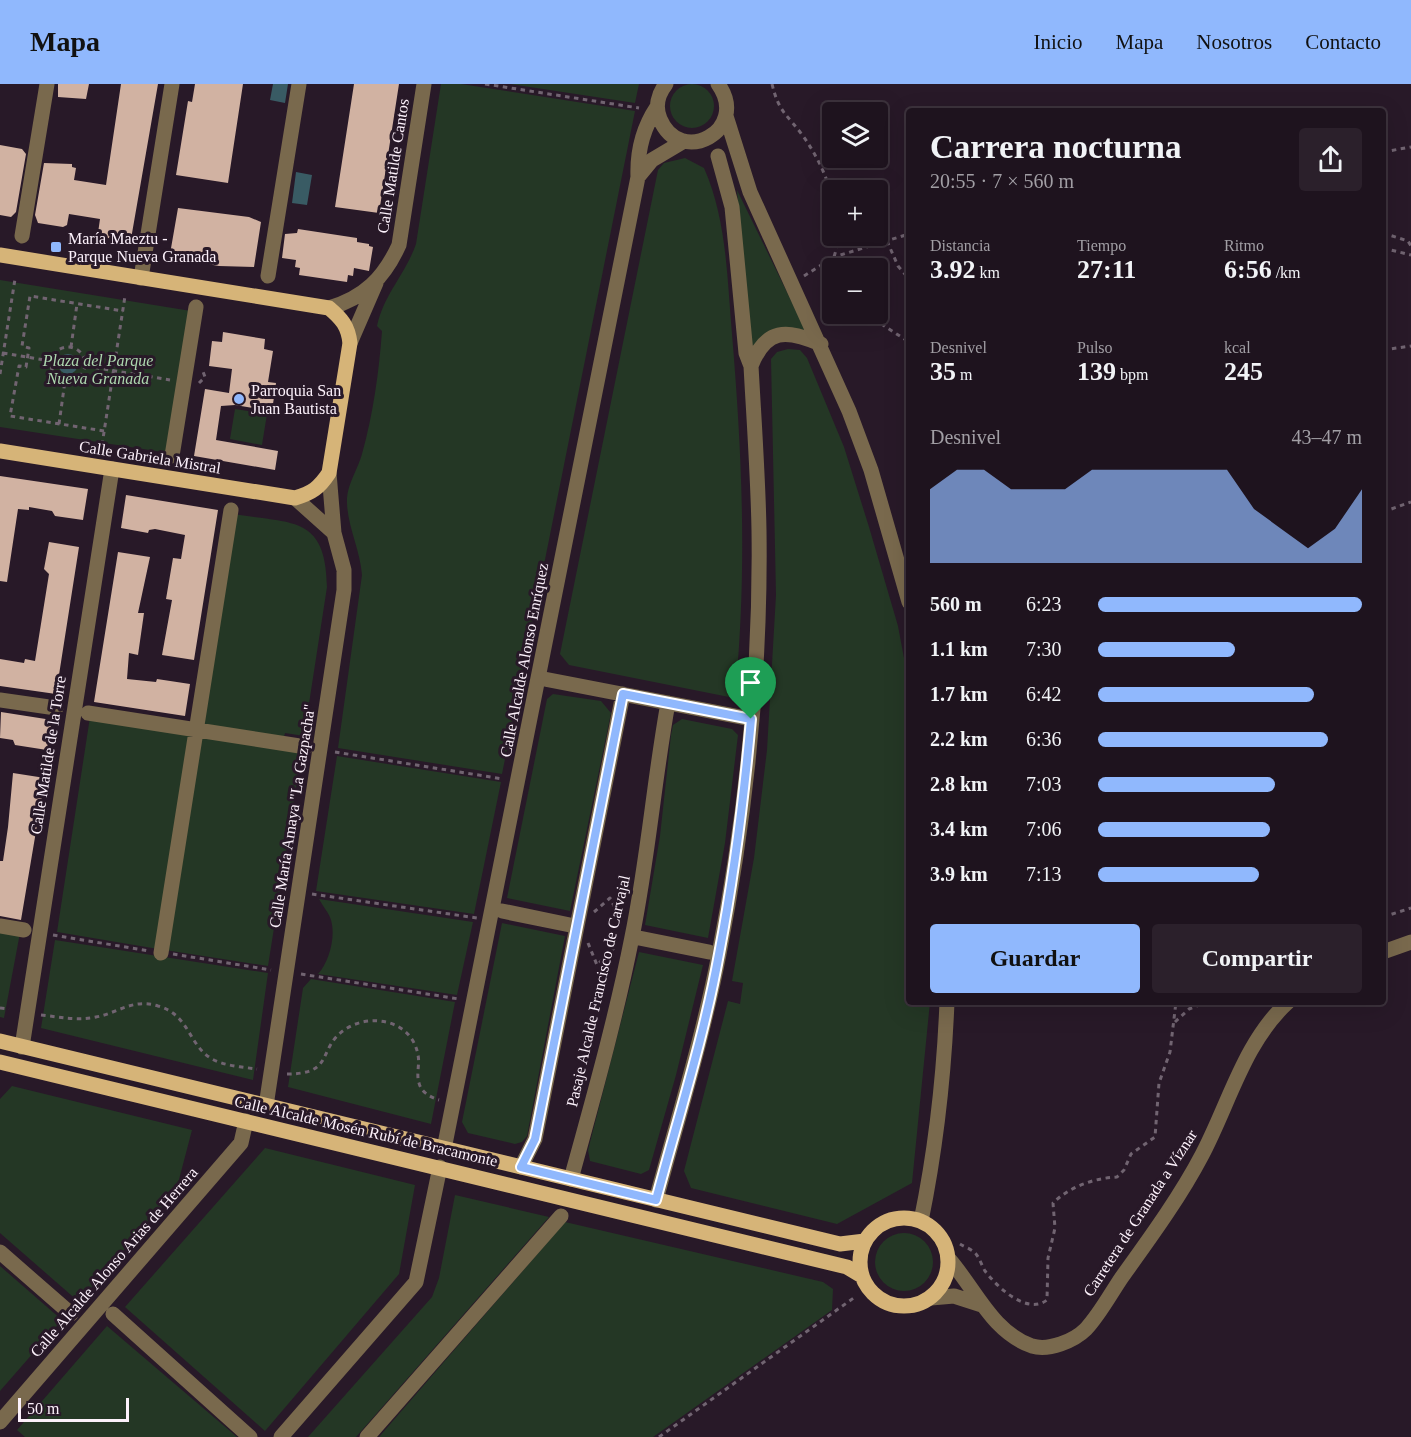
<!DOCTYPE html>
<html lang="es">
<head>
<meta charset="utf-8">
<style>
  body { margin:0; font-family:Georgia,serif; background:#2b202b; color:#f1f3f6; height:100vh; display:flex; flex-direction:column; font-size:22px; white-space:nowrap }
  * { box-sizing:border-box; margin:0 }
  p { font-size:20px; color:#a19ea4 }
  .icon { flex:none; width:33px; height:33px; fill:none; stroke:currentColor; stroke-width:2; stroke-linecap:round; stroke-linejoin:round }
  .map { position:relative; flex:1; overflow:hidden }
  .details { position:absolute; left:906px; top:24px; width:480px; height:897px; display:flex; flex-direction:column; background:#1e131e; border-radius:6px; box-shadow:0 6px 24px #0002,0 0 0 2px #3c323c }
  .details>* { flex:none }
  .tools { position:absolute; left:822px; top:18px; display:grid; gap:12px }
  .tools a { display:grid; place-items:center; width:66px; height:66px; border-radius:6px; background:#1e131e; box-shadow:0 6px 24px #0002,0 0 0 2px #3c323c; font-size:30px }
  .scale { position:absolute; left:18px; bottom:15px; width:111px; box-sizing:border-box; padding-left:6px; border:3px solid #fcf1fb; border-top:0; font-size:16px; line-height:21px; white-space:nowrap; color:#fcf1fb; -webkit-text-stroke:4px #281928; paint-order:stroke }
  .pin { position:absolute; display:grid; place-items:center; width:51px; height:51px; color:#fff; margin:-62px -26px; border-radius:50% 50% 50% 0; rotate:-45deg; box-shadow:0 0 6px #0007 }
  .pin .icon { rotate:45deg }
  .round { display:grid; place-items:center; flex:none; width:63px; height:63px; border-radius:6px; background:#2b202b }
  .overview { display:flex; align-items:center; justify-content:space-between; height:102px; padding:0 24px }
  h1 { font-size:33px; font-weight:700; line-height:45px }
  .stats { display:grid; grid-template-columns:repeat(3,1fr); gap:9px; height:102px; padding:6px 24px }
  .stats div { display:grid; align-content:center }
  .stats b { font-size:26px; font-weight:700 }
  .stats small { font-size:16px; font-weight:400 }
  .stats p { font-size:16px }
  .chart { height:168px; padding:12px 24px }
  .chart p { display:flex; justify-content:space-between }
  .chart svg { width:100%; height:108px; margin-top:6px; fill:#90b8fd; opacity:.7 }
  .primary-button { display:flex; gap:12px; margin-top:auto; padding:12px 24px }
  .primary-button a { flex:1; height:69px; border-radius:6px; background:#90b8fd; color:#111; font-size:24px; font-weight:700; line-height:69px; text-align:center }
  .primary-button a+a { background:#2b202b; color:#f1f3f6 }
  ul { padding:0 24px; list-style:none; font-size:20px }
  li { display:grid; grid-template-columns:96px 72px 1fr; align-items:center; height:45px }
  li i { height:15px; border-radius:8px; background:#90b8fd }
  header { display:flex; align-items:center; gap:36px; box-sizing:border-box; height:84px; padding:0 30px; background:#90b8fd; color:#111 }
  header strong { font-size:28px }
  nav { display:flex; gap:33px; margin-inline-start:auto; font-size:21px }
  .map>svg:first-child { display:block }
  .green { fill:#243725 }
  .water { fill:#395b64 }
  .building { fill:#d1b2a2 }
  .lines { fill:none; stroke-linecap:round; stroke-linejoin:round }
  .path { stroke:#716471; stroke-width:3; stroke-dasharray:4.5 4.5; stroke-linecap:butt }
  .minor { stroke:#79694d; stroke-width:15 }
  .major { stroke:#d6b478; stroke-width:15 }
  .route-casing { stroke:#fff; stroke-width:12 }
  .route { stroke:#90b8fd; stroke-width:8 }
  .poi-dot { fill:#90b8fd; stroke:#281928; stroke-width:2 }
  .labels { text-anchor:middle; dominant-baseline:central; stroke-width:6; stroke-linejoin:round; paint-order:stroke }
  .street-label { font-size:16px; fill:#fcf1fb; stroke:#281928 }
  .poi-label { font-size:16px; fill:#fcf1fb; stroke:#281928; text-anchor:start }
  .park-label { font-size:16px; font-style:italic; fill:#add8af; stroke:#281928 }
</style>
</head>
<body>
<header>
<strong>Mapa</strong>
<nav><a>Inicio</a><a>Mapa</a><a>Nosotros</a><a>Contacto</a></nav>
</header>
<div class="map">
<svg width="1411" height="1353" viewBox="0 0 1411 1353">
  <rect width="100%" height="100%" fill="#281928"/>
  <path class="green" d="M670 22a22 22 0 1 1 44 0a22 22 0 1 1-44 0Z
    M441,0H461L635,27L502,690L338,664L362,491C360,464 346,440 347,414C348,399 358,385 362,370C373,331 379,288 382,247L377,242C384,210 405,191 416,160Z
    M510,0H639L635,19Z
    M685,74L704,84C727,136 727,194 732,250C742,369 747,481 736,601L734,610L729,613L569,581L560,570L658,86L664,79Z
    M737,106L806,247L750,269Z
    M0,196L191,227L169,369L0,343Z
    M788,265L800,266L807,274L844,363L869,443L898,542L909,601V918H930L912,1099L837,1140L691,1104L684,1087L728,917L740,920L743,899L732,897L754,774L767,666L776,511L771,275L777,268Z
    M235,325L267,330L262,361L230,355Z
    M234,430C292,440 326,431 327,503L304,652L285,649L283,657L201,643Z
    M553,610L601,617L611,629L570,827L507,814L547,615Z
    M90,633L192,649L158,865L57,848Z
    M682,635L732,645L738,651L725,759L708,854L645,841L660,752L671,651L673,641Z
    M201,651L302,667L268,882L165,866Z
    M337,672L501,698L474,830L316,807Z
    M319,815L473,838L457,911L318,890C329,878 336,853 331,836C329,829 322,821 319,815Z
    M502,839L565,852L527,1052L522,1058L515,1060L468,1049L462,1038Z
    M0,846L20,849L4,934L0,933Z
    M55,856L268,889L253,996L41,944Z
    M639,868L703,881L676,991L649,1086L641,1090L590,1077L588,1066Z
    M311,895L455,918L431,1040L288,1003L303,904Z
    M12,1002L192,1046L176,1107L79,1218L0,1149V1015Z
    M265,1064L415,1101L399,1190L265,1347L125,1223Z
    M455,1111L549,1133L356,1353H308L432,1213L439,1194Z
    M565,1138L823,1198L833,1205L832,1226L653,1353H379Z
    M875 1178a29 29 0 1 1 58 0a29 29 0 1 1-58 0Z
    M0,1182L62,1236L0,1307Z
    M107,1242L237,1353H25L17,1346Z"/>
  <path class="water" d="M273,0H288L285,19L270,16Z
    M296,88L312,91L307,121L292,119Z
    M58 280a10 10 0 1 1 20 0a10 10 0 1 1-20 0Z"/>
  <path class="building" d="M58,0H89L86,15L58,13Z
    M121,0H158L131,155L127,154L126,157L102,153V150L98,149L100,135L69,130L67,141L63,143L38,139L35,131L44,79L72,80V83L76,84L74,96L106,101Z
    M195,0H243L228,99L176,91L188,17L192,18Z
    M354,0H399L379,129L335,123Z
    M0,61L22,65L26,70L16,128L11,133L0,131Z
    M178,124L249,133L261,138L254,183L219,182L178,175L179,171L170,170Z
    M298,145L357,154V158L369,160V162L373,163L369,187L354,184L353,192L348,191L347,198L299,191L300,184L295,183L296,176L282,174L285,150L297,149Z
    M223,248L265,255L264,265L273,267L268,298L276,299L272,327L235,321L221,322L216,356L278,367L275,386L194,372L205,305L229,309L232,285L209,282L212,257L222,258Z
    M0,392L88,405L83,436L55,432L52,427L29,423V426L18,425L7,498L0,497Z
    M126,411L218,426L194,576L162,571L172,516L166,515L173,474L181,475L185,451L155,445L149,446L148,449L121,444Z
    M49,458L79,463L56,610L0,602V575L24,579L25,575L35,577L49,490L44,485Z
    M118,468L150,473L138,529H144L138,571L129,569L127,595L156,598L157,595L190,600L185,632L94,618Z
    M1,628L52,636L47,666L15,661L13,656L0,654Z
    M13,689L45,694L21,836L0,832V777H3L8,743Z"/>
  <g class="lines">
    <path class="path" d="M485,0L639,24
      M772,0C779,29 787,30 803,52C816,70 825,89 832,111
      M1383,68L1411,63
      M1383,149L1408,157L1411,162
      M887,157L898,182L909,195
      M1383,164L1411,171
      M836,184L834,173L909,150
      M804,192L834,173L840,152
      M866,230L909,258
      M51 280a17 17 0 1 1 34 0a17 17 0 1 1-34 0Z
      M71,263L77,220
      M1383,266L1411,262
      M3,269L51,277
      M86,282L170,296
      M0,290L15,195
      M199,299L205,293L202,285
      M59,340L65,297
      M104,347L10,332L19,282L26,283L29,264L22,262L30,212L123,227
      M102,361L125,212
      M1383,428L1411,418
      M335,668L503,695
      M312,810L477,834
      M594,828L610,814L620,834
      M1383,833L1411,824
      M53,851L149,867
      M588,859L597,881L614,864
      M173,870L271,886
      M301,890L459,915
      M0,924L9,925
      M41,931C60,933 77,937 96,933C118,929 133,914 158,922C190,931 188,961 212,975C225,982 242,983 257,985
      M1175,938L1189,925L1207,918
      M287,990C335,990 317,965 344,946C370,928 412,936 418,971C420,980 416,990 419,999C421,1008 430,1013 439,1016
      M960,1160C965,1163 973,1166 976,1170C980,1175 982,1182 985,1187C998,1204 1027,1231 1047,1216L1048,1174L1055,1144L1053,1119C1069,1103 1094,1094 1117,1093L1124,1086L1131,1070L1155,1053L1159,999L1170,968L1176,918
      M659,1353L855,1213"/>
    <path class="minor" d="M666,0C658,10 655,23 660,35C680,84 751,46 718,0
      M726,32L750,108L849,327L871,386L909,518
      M638,93L652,76L684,57
      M22,152L47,0
      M268,192L299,0
      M141,194L172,0
      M329,224C364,214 384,194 399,161L424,0
      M350,259L376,199
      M751,282C766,244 786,245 821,260
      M172,372L196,223
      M295,414L334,449
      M539,594L751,635
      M0,616L56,624
      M88,629L306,663
      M502,827L570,841
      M0,842L24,846
      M639,854L709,868
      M1383,868L1411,858
      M161,869L231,426
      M22,963L112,385
      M266,1022L344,506V486L334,449L329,389
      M444,1065L638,93C637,68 643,44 657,23
      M521,1083L535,1055L623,610
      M571,1095C593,1015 616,934 632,853C648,775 654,696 668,619
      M656,1116C678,1034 703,953 719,870C746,731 761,587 759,446C758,391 754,337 751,282L746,269L732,123L718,72
      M921,1137C936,1064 944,992 947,918
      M0,1168L71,1230
      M949,1175C976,1206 992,1248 1032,1262C1049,1267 1074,1257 1086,1245C1100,1230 1111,1209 1122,1193C1150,1154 1180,1113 1202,1071C1229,1020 1244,958 1288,918
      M931,1214L954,1212L982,1221
      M113,1230L250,1353
      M0,1338L241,1059L246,1037
      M281,1353L416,1198L440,1083
      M367,1353L561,1132"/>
    <path class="major" d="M0,171L329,224C342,235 348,242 350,259L329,389C319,404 312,409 295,414L0,367
      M0,957L840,1160L865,1157
      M0,978L847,1183L862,1192
      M860 1178a44 44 0 1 1 88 0a44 44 0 1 1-88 0Z"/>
  </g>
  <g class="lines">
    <g class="route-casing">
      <path id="route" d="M623,610L751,635C744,714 734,792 719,870C704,953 678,1034 656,1116L521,1083L535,1055Z"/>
    </g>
    <use href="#route" class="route"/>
  </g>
  <g class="poi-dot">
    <rect x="50" y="157" width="12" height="12" rx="3"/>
    <circle cx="239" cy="315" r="6"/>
  </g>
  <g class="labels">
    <g class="street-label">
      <text transform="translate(393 82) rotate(-81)">Calle Matilde Cantos</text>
      <text transform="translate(150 373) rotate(9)">Calle Gabriela Mistral</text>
      <text transform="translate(524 576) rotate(-79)">Calle Alcalde Alonso Enríquez</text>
      <text transform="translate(48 671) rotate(-81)">Calle Matilde de la Torre</text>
      <text transform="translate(292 732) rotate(-81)">Calle María Amaya "La Gazpacha"</text>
      <text transform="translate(598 907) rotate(-77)">Pasaje Alcalde Francisco de Carvajal</text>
      <text transform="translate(366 1047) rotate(13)">Calle Alcalde Mosén Rubí de Bracamonte</text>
      <text transform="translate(1140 1129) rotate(-57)">Carretera de Granada a Víznar</text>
      <text transform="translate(114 1178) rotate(-49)">Calle Alcalde Alonso Arias de Herrera</text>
    </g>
    <g class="poi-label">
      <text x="68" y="154">María Maeztu -<tspan x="68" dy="18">Parque Nueva Granada</tspan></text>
      <text x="251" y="306">Parroquia San<tspan x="251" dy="18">Juan Bautista</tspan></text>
    </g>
    <g class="park-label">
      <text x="98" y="276">Plaza del Parque<tspan x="98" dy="18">Nueva Granada</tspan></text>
    </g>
  </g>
</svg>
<div class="tools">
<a><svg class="icon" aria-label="layers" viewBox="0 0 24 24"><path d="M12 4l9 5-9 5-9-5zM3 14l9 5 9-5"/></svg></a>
<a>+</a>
<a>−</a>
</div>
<div class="scale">50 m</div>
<div class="pin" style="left:751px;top:635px;background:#1e9e55"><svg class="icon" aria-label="arrive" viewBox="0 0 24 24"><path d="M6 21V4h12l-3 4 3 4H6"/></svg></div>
<section class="details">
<div class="overview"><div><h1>Carrera nocturna</h1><p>20:55 · 7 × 560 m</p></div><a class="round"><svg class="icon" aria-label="share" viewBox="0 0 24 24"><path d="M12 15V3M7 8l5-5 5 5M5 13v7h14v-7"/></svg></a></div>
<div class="stats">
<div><p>Distancia</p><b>3.92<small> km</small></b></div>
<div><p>Tiempo</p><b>27:11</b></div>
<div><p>Ritmo</p><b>6:56<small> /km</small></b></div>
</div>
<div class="stats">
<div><p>Desnivel</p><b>35<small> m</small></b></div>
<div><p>Pulso</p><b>139<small> bpm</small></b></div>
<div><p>kcal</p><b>245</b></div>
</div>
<div class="chart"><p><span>Desnivel</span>43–47 m</p>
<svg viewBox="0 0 160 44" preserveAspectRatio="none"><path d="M0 44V14L10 6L20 6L30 14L40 14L50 14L60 6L70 6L80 6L90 6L100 6L110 6L120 22L130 30L140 38L150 30L160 14V44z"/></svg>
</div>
<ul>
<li><b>560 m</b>6:23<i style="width:100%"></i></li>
<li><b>1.1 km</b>7:30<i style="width:52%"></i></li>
<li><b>1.7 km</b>6:42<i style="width:82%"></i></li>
<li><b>2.2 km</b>6:36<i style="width:87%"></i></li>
<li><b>2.8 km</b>7:03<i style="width:67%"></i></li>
<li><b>3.4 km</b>7:06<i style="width:65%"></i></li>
<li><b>3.9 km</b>7:13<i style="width:61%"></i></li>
</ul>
<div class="primary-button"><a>Guardar</a><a>Compartir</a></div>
</section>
</div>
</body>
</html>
